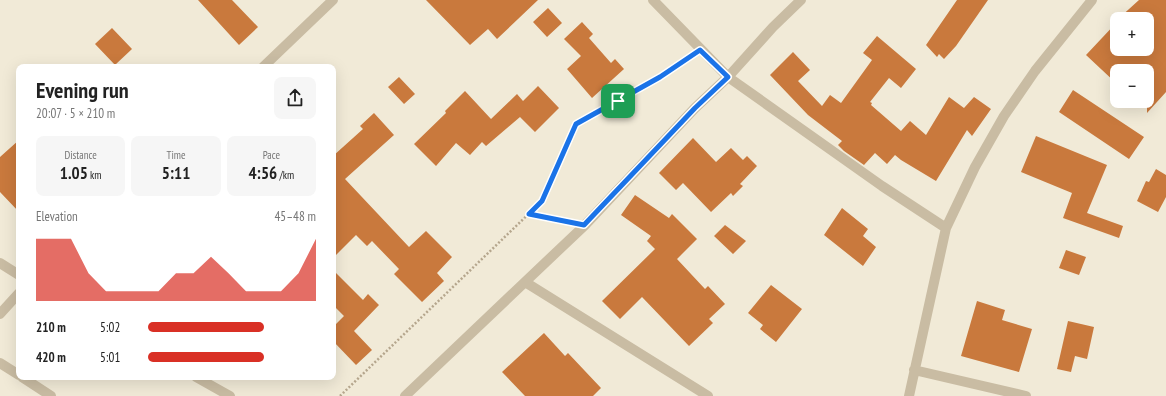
<!DOCTYPE html>
<html lang="en">
<head>
<meta charset="utf-8">
<style>
  body { margin:0; font-family:"PT Sans Narrow",sans-serif; background:#f6f6f6; color:#222; height:100vh; display:flex; flex-direction:column; font-size:15px; white-space:nowrap }
  * { box-sizing:border-box; margin:0 }
  p { font-size:13px; color:#767676 }
  .icon { flex:none; width:22px; height:22px; fill:none; stroke:currentColor; stroke-width:2; stroke-linecap:round; stroke-linejoin:round }
  .map { position:relative; flex:1; overflow:hidden }
  .details { position:absolute; left:16px; top:64px; width:320px; height:316px; display:flex; flex-direction:column; background:#fff; border-radius:8px; box-shadow:0 4px 16px #0002 }
  .details>* { flex:none }
  .tools { position:absolute; left:1110px; top:12px; display:grid; gap:8px }
  .tools a { display:grid; place-items:center; width:44px; height:44px; border-radius:8px; background:#fff; box-shadow:0 4px 16px #0002; font-size:20px }
  .pin { position:absolute; display:grid; place-items:center; width:34px; height:34px; color:#fff; margin:-17px; border-radius:8px; box-shadow:0 2px 6px #0006 }
  .round { display:grid; place-items:center; flex:none; width:42px; height:42px; border-radius:8px; background:#f6f6f6 }
  .headline { display:flex; align-items:center; justify-content:space-between; height:68px; padding:0 20px }
  h1 { font-size:22px; font-weight:800; line-height:30px }
  .stats { display:grid; grid-template-columns:repeat(3,1fr); gap:6px; height:68px; padding:4px 20px }
  .stats div { display:grid; align-content:center; border-radius:8px; background:#f6f6f6; text-align:center }
  .stats b { font-size:17px; font-weight:800 }
  .stats small { font-size:11px; font-weight:400 }
  .stats p { font-size:11px }
  .chart { height:112px; padding:8px 20px }
  .chart p { display:flex; justify-content:space-between }
  .chart svg { width:100%; height:72px; margin-top:4px; fill:#d93025; opacity:.7 }
  ul { padding:0 20px; list-style:none; font-size:13px }
  li { display:grid; grid-template-columns:64px 48px 1fr; align-items:center; height:30px }
  li i { height:10px; border-radius:5px; background:#d93025 }
  .map>svg:first-child { display:block }
  .building { fill:#c9793d }
  .lines { fill:none; stroke-linecap:round; stroke-linejoin:round }
  .path { stroke:#b5a68d; stroke-width:2.5; stroke-dasharray:2 2; stroke-linecap:butt }
  .minor { stroke:#c9bca3; stroke-width:10 }
  .route-casing { stroke:#fff; stroke-width:8 }
  .route { stroke:#1a73e8; stroke-width:5 }
</style>
</head>
<body>
<div class="map">
<svg width="1166" height="396" viewBox="0 0 1166 396">
  <rect width="100%" height="100%" fill="#f1ead7"/>
  <path class="building" d="M198,0H232L258,27L239,45Z
    M426,0H538L497,39L488,29L470,45Z
    M957,0H988L956,46L944,59L939,54L937,57L926,45Z
    M1139,0H1166V92L1147,113V71H1117V84L1086,55L1117,22V49H1147V19H1118Z
    M548,8L562,23L547,37L533,22Z
    M582,22L593,34L589,38L611,63L615,59L624,69L592,98L567,69L581,56L564,39Z
    M112,28L132,49L115,65L95,44Z
    M877,36L916,69L901,88L889,78L870,102L872,103L871,105L901,131L910,121L926,135L949,97L964,108L974,97L991,109L972,136L967,130L936,181L901,160L895,155L887,164L875,153L864,165L844,151L838,145L842,141L808,115L770,75L793,52L810,70L798,81L822,106L830,95L841,103L872,60L863,53Z
    M399,77L415,94L404,104L388,87Z
    M538,86L559,108L535,132L520,117L486,146L482,142L470,155L456,143L436,166L414,144L446,113L445,111L465,91L491,119L517,94L523,101Z
    M1073,90L1144,137L1129,159L1059,112Z
    M374,113L394,135L345,179L409,247L426,231L452,257L437,273L444,281L422,302L394,274L399,269L372,241L367,246L356,235L333,258V156L363,129L360,126Z
    M1036,136L1107,165L1087,213L1123,226L1119,238L1063,218L1072,193L1021,172Z
    M693,138L716,162L731,148L743,160L747,156L757,166L740,184L743,186L733,196L731,193L711,212L683,183L676,190L659,173Z
    M19,140V212L0,192V157Z
    M1156,169L1166,175V197L1158,212L1137,201L1146,181L1149,182Z
    M635,195L669,218L672,214L697,239L677,259L705,289L708,286L725,304L709,319L713,323L689,346L642,297L620,319L602,301L655,249L647,241L651,236L621,215Z
    M842,208L868,229L863,236L876,247L863,266L824,235Z
    M725,225L746,241L733,254L714,236Z
    M1066,250L1086,257L1079,275L1059,268Z
    M333,270L363,300L368,294L379,305L354,331L372,350L356,365L333,341V327L344,316L333,305Z
    M771,285L802,309L776,342L760,329L763,325L748,313Z
    M977,301L1005,310L1002,320L1032,329L1019,372L961,356Z
    M1068,321L1094,327L1087,359L1075,356L1071,372L1057,369Z
    M544,333L565,356L568,353L601,388L593,396H525L502,372Z"/>
  <g class="lines">
    <path class="path" d="M529,214L568,222
      M340,396L542,201L576,125L660,77L689,57"/>
    <path class="minor" d="M653,0L728,77L882,186L946,228
      M263,67L333,0
      M0,263L19,275
      M525,282L708,396
      M0,314L19,293
      M0,363L19,375
      M914,370L1026,396
      M22,377L51,396
      M196,377L230,396
      M405,396L585,225L695,108L728,77L773,27L801,0
      M909,396L946,228L975,167L1004,116L1035,71L1092,0"/>
  </g>
  <g class="lines">
    <g class="route-casing">
      <path id="route" d="M700,50L728,77L695,108L584,225L529,214L542,201L576,124L660,77Z"/>
    </g>
    <use href="#route" class="route"/>
  </g>
</svg>
<div class="tools">
<a>+</a>
<a>−</a>
</div>
<div class="pin" style="left:618px;top:101px;background:#1e9e55"><svg class="icon" aria-label="arrive" viewBox="0 0 24 24"><path d="M6 21V4h12l-3 4 3 4H6"/></svg></div>
<section class="details">
<div class="headline"><div><h1>Evening run</h1><p>20:07 · 5 × 210 m</p></div><a class="round"><svg class="icon" aria-label="share" viewBox="0 0 24 24"><path d="M12 15V3M7 8l5-5 5 5M5 13v7h14v-7"/></svg></a></div>
<div class="stats">
<div><p>Distance</p><b>1.05<small> km</small></b></div>
<div><p>Time</p><b>5:11</b></div>
<div><p>Pace</p><b>4:56<small> /km</small></b></div>
</div>
<div class="chart"><p><span>Elevation</span>45–48 m</p>
<svg viewBox="0 0 160 44" preserveAspectRatio="none"><path d="M0 44V6L10 6L20 6L30 27L40 38L50 38L60 38L70 38L80 27L90 27L100 17L110 27L120 38L130 38L140 38L150 27L160 6V44z"/></svg>
</div>
<ul>
<li><b>210 m</b>5:02<i style="width:69%"></i></li>
<li><b>420 m</b>5:01<i style="width:69%"></i></li>
</ul>
</section>
</div>
</body>
</html>
